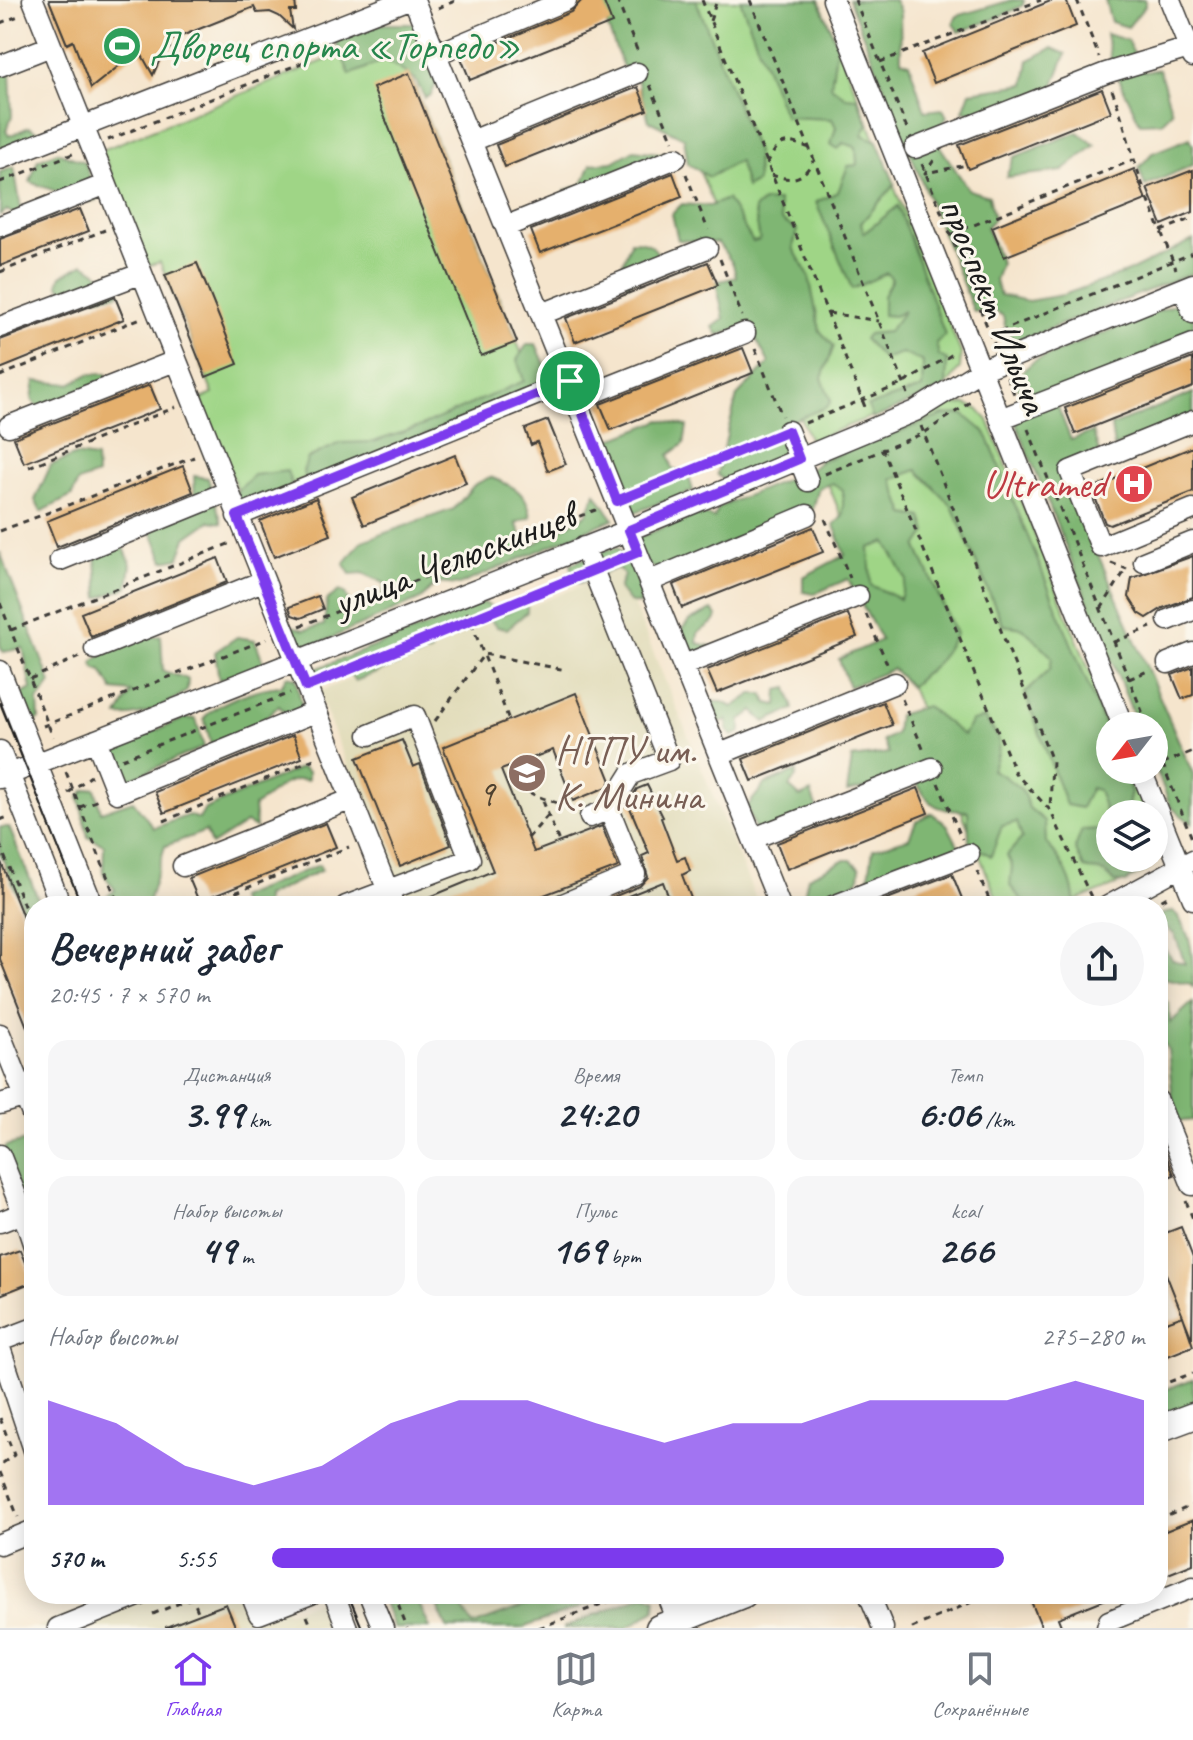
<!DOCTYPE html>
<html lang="ru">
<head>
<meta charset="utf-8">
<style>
  body { margin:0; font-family:Caveat,sans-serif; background:#f6f6f7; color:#1f2937; height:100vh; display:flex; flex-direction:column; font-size:30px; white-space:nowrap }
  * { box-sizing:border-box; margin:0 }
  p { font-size:26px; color:#747a83 }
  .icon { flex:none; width:44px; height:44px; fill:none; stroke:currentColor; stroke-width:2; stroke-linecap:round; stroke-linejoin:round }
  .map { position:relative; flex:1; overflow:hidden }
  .side { position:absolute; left:24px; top:896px; width:1144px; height:708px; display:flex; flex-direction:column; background:#fff; border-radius:32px; box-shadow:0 4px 20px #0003 }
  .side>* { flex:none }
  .needle { width:52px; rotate:239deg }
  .tools { position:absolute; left:1096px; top:712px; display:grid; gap:16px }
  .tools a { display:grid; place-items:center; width:72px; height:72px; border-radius:50%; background:#fff; box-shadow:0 4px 20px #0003; font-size:40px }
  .pin { position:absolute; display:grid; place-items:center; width:68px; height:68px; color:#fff; margin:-34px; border:4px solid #fff; border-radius:50%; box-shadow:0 2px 8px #0007 }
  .round { display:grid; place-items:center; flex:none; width:84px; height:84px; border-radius:42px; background:#f6f6f7 }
  .head { display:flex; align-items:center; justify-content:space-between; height:136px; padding:0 24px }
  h1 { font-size:44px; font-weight:600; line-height:60px }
  .metrics { display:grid; grid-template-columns:repeat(3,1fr); gap:12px; height:136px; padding:8px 24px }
  .metrics div { display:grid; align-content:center; border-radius:20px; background:#f6f6f7; text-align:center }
  .metrics b { font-size:40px; font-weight:600 }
  .metrics small { font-size:22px; font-weight:400 }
  .metrics p { font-size:22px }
  .chart { height:224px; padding:16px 24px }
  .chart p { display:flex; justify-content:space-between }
  .chart svg { width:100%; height:144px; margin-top:8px; fill:#7c3aed; opacity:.7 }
  ul { padding:0 24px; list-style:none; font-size:26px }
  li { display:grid; grid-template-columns:128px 96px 1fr; align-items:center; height:60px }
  li i { height:20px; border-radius:10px; background:#7c3aed }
  .tabs { display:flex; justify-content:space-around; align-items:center; height:112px; border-top:2px solid #e0e1e3; background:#fff; font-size:22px; color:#747a83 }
  .tabs a { display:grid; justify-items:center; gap:4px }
  .tabs .on { color:#7c3aed }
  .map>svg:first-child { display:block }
  .built { fill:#e1dcba }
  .green { fill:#9fd586; stroke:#5e7851; stroke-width:2 }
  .forest { fill:#7fb673; stroke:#4e6948; stroke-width:2; fill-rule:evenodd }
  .building { fill:#e5b06d }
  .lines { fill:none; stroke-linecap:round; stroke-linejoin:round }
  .minor-casing { stroke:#3d3a37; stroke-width:23 }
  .major-casing { stroke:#3d3a37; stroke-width:29 }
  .path { stroke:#3d3a37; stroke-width:3; stroke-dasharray:6 6; stroke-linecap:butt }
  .minor { stroke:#fff; stroke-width:20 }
  .major { stroke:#fff; stroke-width:26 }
  .tram { stroke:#1c1c1c; stroke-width:2 }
  .route-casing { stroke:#fff; stroke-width:16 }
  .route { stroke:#7c3aed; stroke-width:10 }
  .labels { text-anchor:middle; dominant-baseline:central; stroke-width:6; stroke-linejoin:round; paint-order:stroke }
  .number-label { font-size:36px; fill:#4e4130 }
  .leisure-label { font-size:40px; fill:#27864d; stroke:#fbf7ec; text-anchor:start }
  .street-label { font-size:40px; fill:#1c1c1c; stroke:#fbf7ec }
  .health-label { font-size:40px; fill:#be3a42; stroke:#fbf7ec; text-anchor:end }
  .education-label { font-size:40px; fill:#785e54; stroke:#fbf7ec; text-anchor:start }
</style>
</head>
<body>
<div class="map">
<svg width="1193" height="1628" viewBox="0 0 1193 1628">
  <rect width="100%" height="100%" fill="#fbf7ec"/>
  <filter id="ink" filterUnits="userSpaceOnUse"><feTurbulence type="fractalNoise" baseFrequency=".0125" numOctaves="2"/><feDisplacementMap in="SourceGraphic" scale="16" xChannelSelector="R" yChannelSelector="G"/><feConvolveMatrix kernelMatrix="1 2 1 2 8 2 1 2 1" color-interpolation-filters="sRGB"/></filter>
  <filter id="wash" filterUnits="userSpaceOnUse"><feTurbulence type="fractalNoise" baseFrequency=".006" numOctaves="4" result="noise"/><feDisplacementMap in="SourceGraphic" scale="32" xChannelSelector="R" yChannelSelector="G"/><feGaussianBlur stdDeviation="1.8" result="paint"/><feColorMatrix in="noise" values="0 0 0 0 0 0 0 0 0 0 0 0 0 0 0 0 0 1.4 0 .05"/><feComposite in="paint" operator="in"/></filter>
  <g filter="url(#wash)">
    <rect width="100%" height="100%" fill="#f5e5cd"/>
    <path class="built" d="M619,570L759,906H613L629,899L624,886L599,896L602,906H403L318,692Z
      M118,1594H279L286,1612L320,1600L331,1628H35Z
      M441,1594H590L499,1628H455Z"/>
    <path class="green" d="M630,0H819L961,353L960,368L946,387L810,441Z
      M393,33L535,387L243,503L201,399L213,394L206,377L160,262L148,266L102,150Z
      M966,404L978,409L988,420L1112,726L1110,770H1129L1147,814H1110V858H1154V831C1158,842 1158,858 1150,867C1142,876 1071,904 1057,906C1039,908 1019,906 1000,906L818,459L952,405Z"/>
    <path class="forest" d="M597,0H696L756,152L757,182L746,188L739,161L709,177L688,164L684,138L649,121L635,72L623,67Z
      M740,0H819L837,44L831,86L846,97L857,98L868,124L862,135L877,141L895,184L861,223L864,233L898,206L945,335L936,343L939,355L947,360L946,387L873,419L868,406L922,388L923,362L902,353L883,359L864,339L868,334L888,332L904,311L894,316L883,315V296L892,279L887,273L852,289L816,202L838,192L848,166L857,165L856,147L843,143L838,149L831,144L836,127L832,119L785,117Z
      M849,0H894L900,12L901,60L909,63L925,111L943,109L947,117L933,136L969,190L989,196L994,219L986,227L1001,263L995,280L1000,295L1028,301L1063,295L1128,272L1193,240V273L1016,342L1006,330L1003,316L993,310L974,312Z
      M1012,0H1024L1023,5L1002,16L959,32L953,24L957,16Z
      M1105,0H1145V6L1128,27L1111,22Z
      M380,24H418L437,82L431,95L425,98L415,79L385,60L350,75L336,42Z
      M1106,34L1127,40L1145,72L1159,69L1172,112L1162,122L1140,123L1111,62Z
      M1052,48L1066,54L1048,100L976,113L963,111L970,92L1025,84L1029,60Z
      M10,72L12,116L6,131L9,136L29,127L39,132V138L0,154V76Z
      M1078,132L1095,145L1063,171L1006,177L1014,157Z
      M1190,138L1193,145V165L1145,186L1139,168L1152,153Z
      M634,150L668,154L565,208V191L583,184L591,164L613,162Z
      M57,152L85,162L97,200L87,202L73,187L58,192L30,182L38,160Z
      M14,167L22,214L17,216L7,210L0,215V172Z
      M727,199L753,242L760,240L754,209L763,202L778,201L781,220L797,230L793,248L809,276L820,331L834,346L822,378L831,401L827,407L781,425L791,451L723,480L717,474L737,396L769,363L749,326L718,335L713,327L724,319L716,282L736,277L733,264L718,243L678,240L672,214L682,204L710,206Z
      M631,241C647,241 654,244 661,260L627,285L620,271Z
      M84,264L119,287V294L73,301L58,284L61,276Z
      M1193,297V334H1186L1188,349L1164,356L1155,346L1149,365L1056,402L1071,440L1093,432L1099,452L1061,469L1193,774L1192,824L1171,807L1154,764V726H1138L1014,418L1030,409L1013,380L1034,361Z
      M527,344H536L551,378L403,445L326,493H312L303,471L308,458L340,443L373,442L419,427L524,381L517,360Z
      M89,374H106L118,390L44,419L32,399L35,381L70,384Z
      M1193,393V416L1114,447L1111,426Z
      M963,414L986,433L1110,739V770H1123L1131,792L1126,814H1110V858H1124L1136,872L1126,883L1115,882L1104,872L1084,868L1075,848L1082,830L1107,829L1103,821L1105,810L1098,790L1091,788L1081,808L1066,805L1025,693L1050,669L1052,657L1023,628L1003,625L952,506L917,470L892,479L905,514L922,517L927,532L917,547L956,634L938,662L910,687L893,669L849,687L839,659L881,640L848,579L814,594L803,592V577L845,555L834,525L843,516V490L832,483L819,488L813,509L659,570L647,565L635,539L699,513L714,518L719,507L810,470L821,461L943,415ZM886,542L906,579L900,599L871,585L869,548Z
      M661,420L687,426L684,444L669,455L673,470L688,473L693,491L627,515L621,504L624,489L617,488L613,478L617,464L611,465L604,442Z
      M76,455L96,458L97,475L78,482L72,496L41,512L35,500L51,465Z
      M287,471L296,497L241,508L236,492L254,475Z
      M194,476L208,478L222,523L210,521L186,538L179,558L164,561L150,528L195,509Z
      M490,477C513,486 527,491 531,517L516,523L527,548L586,515L596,493L613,519L459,585L437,583L421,599L297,653L289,625L304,630L324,625L327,600L339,591L345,593L352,609L380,600L386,584L363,573L350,574L344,564L362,541L454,509L474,485Z
      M121,541L131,564L128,587L99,598L95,548Z
      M617,548C633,566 643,581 640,605L629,602L619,589L624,575L618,568L579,583L572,578L571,564L601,551Z
      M0,552L51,683L38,701L39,719L33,723L22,694L31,689L23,648L3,652L0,645Z
      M485,603L502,614L527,603V612L507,629L497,627L488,618L428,644L431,652L355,681L350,674L322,680L310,671L452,617L460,608Z
      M712,610L717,616L715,621L698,633L697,643L710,646L694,669L674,638L689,621Z
      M161,636L163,671L188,679L187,691C168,704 142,719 118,716L131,692L113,690L102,671L94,668L93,661L130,638Z
      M237,637L255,640L264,664L219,680L215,652Z
      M287,676L296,678L302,707L287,715L279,706L249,732L211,745L204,718C218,701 260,687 281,686Z
      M788,688L794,709L765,722L753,711L741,720V732L732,736L727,730L728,720L715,724L705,701L723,702L733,707L752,694H763L767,703L777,705L778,690Z
      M926,706L963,735L972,721L984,718C1002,740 1003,744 992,770L1004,776L1022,790L1029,808L1045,821L1046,843C1061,858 1076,884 1074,906H1027L1010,886L1012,866L1007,855L1022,838L1017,822L1002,826L991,856L969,843L968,811C937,810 929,808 915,779L847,792L852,758L889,753L883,741L896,733L898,715Z
      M186,718L196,719L204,747L120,783L112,771V749Z
      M302,767L308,772V780C284,776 273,795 254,806L256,828L246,823L211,845L206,831L165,846L147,906H102L100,902L115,890L103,873L104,845L88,837L79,797L85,790L95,788L101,812L133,801L154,828L189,815L199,819L205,809Z
      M797,771L796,777L789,787L800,797L811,792L820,818L759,841L747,807L765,784Z
      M932,813L948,826L959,847L868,883L873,849L909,838L916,821Z
      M0,827H9L41,906H34V937L0,852Z
      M843,860H851L860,868L859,879L840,895L845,906H807L803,900L808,877Z
      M319,865L322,870L265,897V906H242L238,898Z
      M1173,911C1193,933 1193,955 1193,988L1191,984L1164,978L1158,973V941L1173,960L1185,964L1175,935L1160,923L1162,914Z
      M1158,997L1169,1003L1170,1023L1193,1002V1120L1175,1122L1168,1050L1164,1044L1158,1042Z
      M26,1141L34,1149V1171H24L26,1178L34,1187L19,1202L2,1159L5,1146Z
      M1193,1379V1410L1158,1421V1392Z
      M381,1594H415L430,1628H394Z
      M432,1594H453L473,1625L557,1594H618L522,1628H447Z
      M646,1594L656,1599L655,1611C644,1615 637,1624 626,1628H563Z"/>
    <g id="blocks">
      <path class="building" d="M49,0H295L296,11H290L293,29L279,16L270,12L257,13L254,7L169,41L170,48L161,57L153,75L139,50L91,88L73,41L67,44Z
        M582,0H603L612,23L470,80L461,58L571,12Z
        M1053,0H1066L1076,26L934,83L922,53Z
        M409,73L517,342L481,356L373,88Z
        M638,87L647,110L505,167L496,145Z
        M1102,89L1111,112L968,169L959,145Z
        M1134,169L1146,200L1004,257L992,227Z
        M1193,170V212L1162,225L1147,188Z
        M673,173L682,197L540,253L531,230Z
        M80,209L89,231L0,266V239Z
        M708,262L718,285L575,342L566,318Z
        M197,263L238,364L206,377L165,275Z
        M115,297L124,319L0,369V340Z
        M743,348L753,373L611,430L600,404Z
        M1193,358V387L1075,434L1065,408Z
        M150,385L160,409L24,463L14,438Z
        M548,420L566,464L548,471L537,442L531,445L525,429Z
        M1193,447V492L1110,525L1105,523L1093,492L1095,487Z
        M455,455L466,483L364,525L352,497Z
        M183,466L193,492L57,547L47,521Z
        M316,498L331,535L274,557L260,521Z
        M813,527L823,552L682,608L673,585Z
        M1193,556V597L1163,608L1147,618L1139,613L1129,597L1132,578Z
        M218,558L227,582L91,637L81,613Z
        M318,596L323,609L301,618L292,615L289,607Z
        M848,614L857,637L717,693L707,670Z
        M1193,667V695L1182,699L1172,675Z
        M576,693L611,781L607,787L573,801L553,750L501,770L534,852L602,826L618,867L528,901L530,906H408L493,871L443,747Z
        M883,702L892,725L752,781L743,759Z
        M293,735L302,758L164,813L155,792Z
        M402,740L413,767L420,764L451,845L400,866L357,758Z
        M647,785L663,817L661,818L677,860L685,857L690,871L682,875L694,906H672L663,882L628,896L630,899L613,906H602L601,902L640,886L648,877L642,856L649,853L628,803L637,789Z
        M918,788L928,813L787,869L777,843Z
        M326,823L336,847L199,902L189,878Z
        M1,862L34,945L33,1042L0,959Z
        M952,874L963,901L949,906H869Z
        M1158,1136L1174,1175L1158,1181Z
        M1181,1227L1193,1258L1192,1339L1158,1254V1236Z
        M20,1250L33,1282L0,1295V1257Z
        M1183,1316L1193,1346L1158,1360V1325Z
        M1193,1520V1564L1158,1578V1534Z
        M1028,1594H1116V1595L1058,1618L1062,1628H1042Z
        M226,1604L236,1628H166V1627Z"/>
    </g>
  </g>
  <g filter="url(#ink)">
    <use href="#blocks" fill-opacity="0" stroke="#3d3a37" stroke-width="2"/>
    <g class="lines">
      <g class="minor-casing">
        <path id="minor" d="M33,0L394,906
          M414,0L780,906
          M833,0L1123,726
          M1170,0L1193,57
          M437,54L566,0
          M0,66L51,46
          M472,141L637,73
          M915,148L1106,73L1189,48
          M0,159L406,0
          M0,226L104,185
          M507,226L676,158
          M1183,288L1193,313
          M542,314L707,248
          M0,327L140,274
          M578,399L745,333
          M1000,419L1193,344
          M1193,421L1070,471L1101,547L1193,509
          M9,426L175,361
          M788,431L808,481
          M237,516L570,381
          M584,547L669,760L631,774L609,809
          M60,560L227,492
          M1144,562L1193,542
          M650,581L807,515
          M1168,620L1193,610
          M95,649L263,581
          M1168,663L1193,653
          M684,665L858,596
          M0,671L93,906
          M96,740L117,793L315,712
          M0,751L61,906
          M720,754L895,683
          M1141,770L1193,899
          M0,778L629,530L915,411L981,370L1193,284
          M754,838L932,768
          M183,866L352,799
          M346,906L470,859L415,716L369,735
          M558,906L635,874L609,809L590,817
          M833,906L969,854
          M1108,906L1193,860
          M0,1034L34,1119
          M1158,1101L1192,1185
          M0,1104L34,1094
          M0,1155L23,1213L0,1222
          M34,1209L23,1213L34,1246
          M0,1341L34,1328
          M0,1348L34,1450
          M0,1544L34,1530
          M251,1594L259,1614L311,1594
          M334,1594L347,1628
          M369,1594L383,1628
          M667,1594L678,1621
          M869,1594L883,1628
          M58,1628L143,1594
          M1107,1628L1109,1621L1193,1587"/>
      </g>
      <g class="major-casing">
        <path id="major" d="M1158,1429L1193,1416
          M659,1628L744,1594"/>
      </g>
      <path class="path" d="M617,0L639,55
        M702,0L867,412
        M750,0L908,394
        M855,0L908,131
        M1077,0L1099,57
        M438,8L457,0
        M710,21L717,0
        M0,23L21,15
        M880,62L1041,0
        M650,85L673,141
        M1112,90C1125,123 1132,157 1144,189
        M108,140L309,60
        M934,160L925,173L967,165
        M767,164C779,139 785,139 810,148
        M922,164L995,346
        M686,174L708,230
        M771,175C792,181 802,181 813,161
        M0,182L75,153
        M1148,199L1176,269
        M1161,231L1193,218
        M952,234L1133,160
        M720,259L742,316
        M0,272L105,230
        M828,313L879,321
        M989,336L1193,253
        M755,349L782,416
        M0,376L141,318
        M1007,377L1015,396
        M805,423L904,383L953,354
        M921,426L1052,761L1050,810
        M1028,429L1148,726
        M882,448L1015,773L1050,810L1092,899
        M1126,466L1131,477
        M29,467L176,407
        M825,474L924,433L972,401
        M635,494L772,437
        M825,519L850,578
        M0,531L194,457
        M1111,563L1127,569
        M0,603L53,737
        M1101,609L1126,569
        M467,612L509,720
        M866,614L888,666
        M300,626L598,509
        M11,630L231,543
        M1114,642L1151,627
        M30,679L81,656
        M1129,679L1150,670
        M323,680L575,578
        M902,699L924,751
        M435,721L484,654L566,670
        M43,726L267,639
        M1154,742L1193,841
        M122,759L290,693
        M1163,763L1193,751
        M66,772L119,906
        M938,783L962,839
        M529,792C543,800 558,802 573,809
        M68,793L91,776
        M543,801L559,842
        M80,807L99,800
        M0,820L8,817
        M164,821L314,759
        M528,838L549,814
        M0,845L34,931
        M977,871L992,906
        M202,906L349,847
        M1151,906L1171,895
        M1186,1201L1193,1219
        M1158,1386L1193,1373
        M0,1418L14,1455L0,1465
        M0,1472L18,1517
        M1158,1520L1193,1505
        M191,1594L199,1614
        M394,1594L407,1628
        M153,1614L202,1594
        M307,1616L312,1628
        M539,1628L628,1594
        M912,1628L990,1594"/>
      <use href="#minor" class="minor"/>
      <use href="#major" class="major"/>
      <path class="tram" d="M0,703L82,906
        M348,1594L362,1628"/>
    </g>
  </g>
  <g class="lines" filter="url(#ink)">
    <g class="route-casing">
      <path id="route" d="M570,381L617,501L788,431L799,459L629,530L638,552L306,687L237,516Z"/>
    </g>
    <use href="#route" class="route"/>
  </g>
  <defs>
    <g id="stadium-disc" transform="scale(2)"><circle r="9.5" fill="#2e9e5b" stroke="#fbf7ec"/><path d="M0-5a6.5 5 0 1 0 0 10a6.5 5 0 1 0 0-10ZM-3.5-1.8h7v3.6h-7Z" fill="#fff"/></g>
    <g id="hospital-disc" transform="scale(2)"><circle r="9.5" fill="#e0444e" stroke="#fbf7ec"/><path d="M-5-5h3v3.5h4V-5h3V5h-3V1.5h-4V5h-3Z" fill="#fff"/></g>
    <g id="university-disc" transform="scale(2)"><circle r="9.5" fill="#8d6e63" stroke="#fbf7ec"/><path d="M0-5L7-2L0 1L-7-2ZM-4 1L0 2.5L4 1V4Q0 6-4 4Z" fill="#fff"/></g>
  </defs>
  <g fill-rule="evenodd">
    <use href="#stadium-disc" x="122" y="46"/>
    <use href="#hospital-disc" x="1134" y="484"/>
    <use href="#university-disc" x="527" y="773"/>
  </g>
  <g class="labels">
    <g class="number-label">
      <text x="486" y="793">9</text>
    </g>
    <g class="leisure-label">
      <text x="150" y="46">Дворец спорта «Торпедо»</text>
    </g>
    <g class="street-label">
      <text transform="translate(994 305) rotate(68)">проспект Ильича</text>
      <text transform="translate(454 559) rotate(-21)">улица Челюскинцев</text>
    </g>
    <g class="health-label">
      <text x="1106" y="484">Ultramed</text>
    </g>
    <g class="education-label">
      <text x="555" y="750">НГПУ им.<tspan x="555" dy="46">К. Минина</tspan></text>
    </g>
  </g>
</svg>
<div class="tools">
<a><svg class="needle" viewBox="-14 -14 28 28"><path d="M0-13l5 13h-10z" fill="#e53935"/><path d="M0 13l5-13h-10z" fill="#747a83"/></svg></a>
<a><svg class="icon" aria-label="layers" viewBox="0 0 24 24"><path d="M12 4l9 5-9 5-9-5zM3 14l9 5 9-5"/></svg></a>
</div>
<div class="pin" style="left:570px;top:381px;background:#1e9e55"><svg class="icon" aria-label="arrive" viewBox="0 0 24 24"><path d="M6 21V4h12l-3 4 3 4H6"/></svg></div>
<section class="side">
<div class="head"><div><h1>Вечерний забег</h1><p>20:45 · 7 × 570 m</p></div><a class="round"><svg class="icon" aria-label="share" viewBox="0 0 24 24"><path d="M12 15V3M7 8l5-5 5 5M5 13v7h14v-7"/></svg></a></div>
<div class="metrics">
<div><p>Дистанция</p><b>3.99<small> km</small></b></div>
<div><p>Время</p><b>24:20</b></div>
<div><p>Темп</p><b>6:06<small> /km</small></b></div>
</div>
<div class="metrics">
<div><p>Набор высоты</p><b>49<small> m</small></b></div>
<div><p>Пульс</p><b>169<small> bpm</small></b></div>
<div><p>kcal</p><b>266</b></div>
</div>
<div class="chart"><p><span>Набор высоты</span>275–280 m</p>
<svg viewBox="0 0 160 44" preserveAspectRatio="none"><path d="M0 44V12L10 19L20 32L30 38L40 32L50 19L60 12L70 12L80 19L90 25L100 19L110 19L120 12L130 12L140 12L150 6L160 12V44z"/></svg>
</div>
<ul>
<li><b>570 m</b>5:55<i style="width:84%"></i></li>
</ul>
</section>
</div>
<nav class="tabs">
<a class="on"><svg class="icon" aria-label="home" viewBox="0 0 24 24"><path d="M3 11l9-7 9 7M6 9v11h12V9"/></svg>Главная</a>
<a><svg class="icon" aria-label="map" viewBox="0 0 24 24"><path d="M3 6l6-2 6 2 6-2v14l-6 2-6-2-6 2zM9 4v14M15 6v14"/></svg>Карта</a>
<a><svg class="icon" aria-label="saved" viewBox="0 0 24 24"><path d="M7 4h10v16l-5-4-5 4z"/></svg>Сохранённые</a>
</nav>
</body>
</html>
